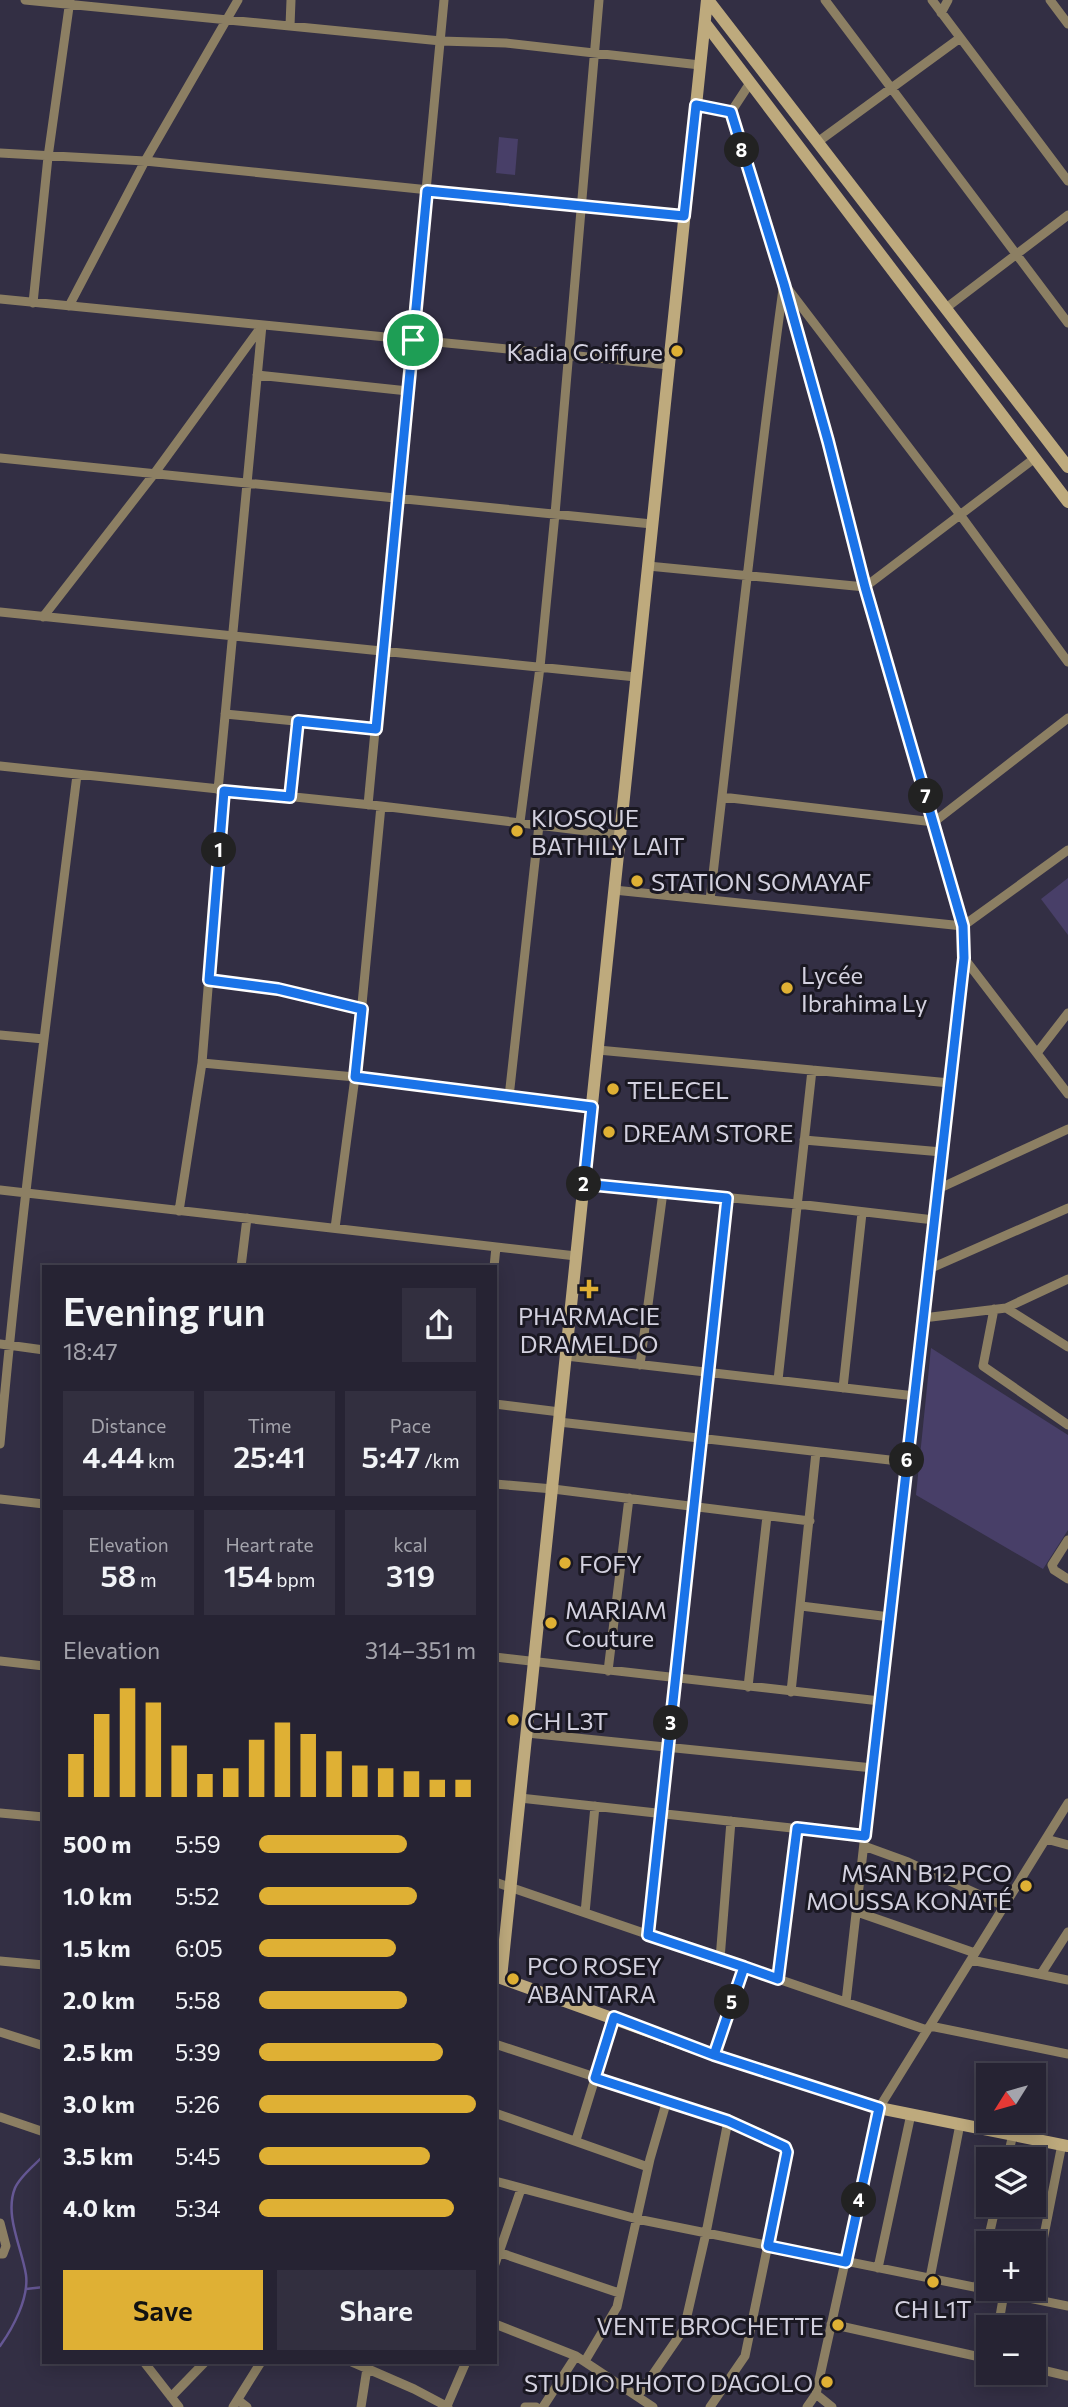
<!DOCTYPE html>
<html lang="en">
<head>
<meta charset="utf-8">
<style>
  body { margin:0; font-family:Commissioner,sans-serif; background:#322f3f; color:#f1f3f6; height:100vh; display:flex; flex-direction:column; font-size:26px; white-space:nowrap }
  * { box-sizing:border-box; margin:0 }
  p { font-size:23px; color:#a4a4ac }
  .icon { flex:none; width:38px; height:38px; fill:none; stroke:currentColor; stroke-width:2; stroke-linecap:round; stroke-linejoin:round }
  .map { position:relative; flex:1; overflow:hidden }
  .panel { position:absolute; left:42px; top:1265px; width:455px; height:1099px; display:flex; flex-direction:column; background:#262333; border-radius:0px; box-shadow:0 4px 18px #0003,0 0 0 2px #42404e }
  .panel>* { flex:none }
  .needle { width:46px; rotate:233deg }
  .fabs { position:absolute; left:976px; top:2063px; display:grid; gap:14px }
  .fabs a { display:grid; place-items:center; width:70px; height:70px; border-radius:0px; background:#262333; box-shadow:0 4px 18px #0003,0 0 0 2px #42404e; font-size:35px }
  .pin { position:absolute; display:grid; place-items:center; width:60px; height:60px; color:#fff; margin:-30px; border:4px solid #fff; border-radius:50%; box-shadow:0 2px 7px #0007 }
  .km { position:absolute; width:35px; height:35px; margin:-18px; border-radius:50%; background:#222; color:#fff; font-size:19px; line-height:35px; text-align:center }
  .round { display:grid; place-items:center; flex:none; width:74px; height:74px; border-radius:0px; background:#322f3f }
  .summary { display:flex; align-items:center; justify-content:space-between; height:119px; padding:0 21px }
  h1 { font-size:38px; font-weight:600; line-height:52px }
  .stats { display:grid; grid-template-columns:repeat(3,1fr); gap:10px; height:119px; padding:7px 21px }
  .stats div { display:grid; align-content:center; border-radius:0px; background:#322f3f; text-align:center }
  .stats b { font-size:30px; font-weight:600 }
  .stats small { font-size:19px; font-weight:400 }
  .stats p { font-size:19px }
  .chart { height:196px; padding:14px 21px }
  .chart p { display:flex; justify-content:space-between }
  .chart svg { width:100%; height:126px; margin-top:7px; stroke:#dfb034; stroke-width:6 }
  .action { display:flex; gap:14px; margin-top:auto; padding:14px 21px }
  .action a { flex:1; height:80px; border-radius:0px; background:#dfb034; color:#111; font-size:28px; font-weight:600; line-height:80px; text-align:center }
  .action a+a { background:#322f3f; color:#f1f3f6 }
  ul { padding:0 21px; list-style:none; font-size:23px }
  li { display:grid; grid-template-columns:112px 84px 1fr; align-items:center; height:52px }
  li i { height:18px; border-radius:9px; background:#dfb034 }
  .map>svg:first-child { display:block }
  .green { fill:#483f68 }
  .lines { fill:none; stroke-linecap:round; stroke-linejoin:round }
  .stream { stroke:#655794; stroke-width:2.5 }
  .street { stroke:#8c7f63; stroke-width:9 }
  .secondary { stroke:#beaa7d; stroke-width:12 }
  .route-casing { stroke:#fff; stroke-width:14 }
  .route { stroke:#1a73e8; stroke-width:9 }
  .poi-dot { fill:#dfb034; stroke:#1a1822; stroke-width:2.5 }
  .labels { text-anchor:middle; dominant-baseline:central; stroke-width:6; stroke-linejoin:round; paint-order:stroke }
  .poi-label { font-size:24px; fill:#d3d1df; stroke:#1a1822; text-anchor:start }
</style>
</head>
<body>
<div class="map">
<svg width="1068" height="2407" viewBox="0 0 1068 2407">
  <rect width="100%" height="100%" fill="#332f44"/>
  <path class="green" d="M499,137L518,139L515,175L496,173Z
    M1068,878V935L1041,899Z
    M931,1348L1068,1435V1530L1043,1569L916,1495Z"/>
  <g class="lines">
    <path class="stream" d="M26,2289L44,2287
      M0,2346C13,2328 29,2298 26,2275C22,2248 4,2215 15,2188C20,2176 35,2165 44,2155"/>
    <path class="street" d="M25,0L441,41L506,43L700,65
      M825,0L1068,323
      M932,0L1068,181
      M1050,0L1068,24
      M941,13L948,0
      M290,26L291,0
      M696,105L731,112L784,284L828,441L865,587L963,926L964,958L846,2002
      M731,112L750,83
      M819,141L960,38
      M0,153L145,161L684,216
      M788,289L961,516L1068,662
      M0,299L669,365
      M33,303L48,157L70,0
      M69,306L145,161L238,0
      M946,308L1068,215
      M257,375L408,391
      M0,458L652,524
      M648,566L865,587L1035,458
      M0,612L636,677
      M43,617L154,474L261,327
      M225,714L376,729
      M0,766L381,806L620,835
      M218,790L262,325
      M291,797L297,721
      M722,797L934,822L1068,718
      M368,805L444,0
      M520,822L540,667L555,514L599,0
      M614,890L963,926L1068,850
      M710,900C734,696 755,492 783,289
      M964,958L1068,1094
      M209,980L278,989L362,1009
      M0,1035L44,1039
      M598,1050L950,1083
      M1037,1053L1068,1013
      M202,1063L355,1077L592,1107
      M509,1097L539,825
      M804,1140L942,1152
      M584,1184L797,1204L934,1220
      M938,1189L1068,1129
      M0,1190L576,1256
      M179,1211L202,1063L224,791
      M335,1228L355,1077L381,806
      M241,1267L247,1218
      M494,1267L496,1247
      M929,1269L1068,1208
      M1006,1308L1068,1347
      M994,1309L983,1366L1068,1425
      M923,1318L1006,1308L1068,1279
      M0,1344L44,1350
      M566,1356L915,1396
      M640,1365L663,1192
      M778,1380L812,1070
      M843,1388L862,1213
      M495,1404L560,1412
      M559,1422L907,1462
      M0,1444C20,1221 49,998 77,775
      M495,1484L553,1489L810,1521
      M0,1499L44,1504
      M1068,1540L1052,1565L1054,1570L1068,1579
      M801,1606L890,1617
      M495,1657L880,1701
      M0,1661L44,1666
      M608,1671L629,1498
      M748,1687L767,1516
      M791,1692L816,1452
      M527,1733L873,1768
      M520,1798L865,1836
      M0,1813L44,1817
      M1046,1839L1068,1845
      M864,1846L908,1862L1004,1906
      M495,1882L927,2030
      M857,1912L975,1953
      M585,1913L595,1806
      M648,1935L727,1198
      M720,1959L731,1821
      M971,1960L1068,1980
      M0,1961L44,1965
      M1041,1974L1068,1932
      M778,1979L797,1828
      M930,2026L1068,2054
      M0,2032L44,2046
      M495,2044L728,2121L785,2147L787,2152L745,2356L710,2407
      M714,2055L744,1967
      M495,2113L648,2167
      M0,2117L44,2132
      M576,2140L614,2017
      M1007,2160L1013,2134
      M495,2181L637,2219L1068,2306
      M0,2223L6,2246L3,2254H0
      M495,2251L619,2293
      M495,2264L521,2189
      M878,2268L911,2114
      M930,2278L960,2124
      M1034,2286L1062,2144
      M977,2288L996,2205
      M495,2324L576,2356L653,2407
      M831,2324L989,2359
      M998,2328L1004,2293
      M585,2361L617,2307L650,2159L667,2100
      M144,2362L179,2407
      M352,2362L414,2389L448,2407
      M1034,2368L1068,2376
      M816,2394L832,2407
      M638,2396L684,2329L706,2233L728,2121
      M171,2397L205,2362
      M238,2400L247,2407
      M447,2406L466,2362
      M233,2407L261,2362
      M361,2407L368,2362
      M525,2407H536
      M543,2407L576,2356
      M807,2407L816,2394L879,2108L1068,1803"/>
    <path class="secondary" d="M707,0L501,1978L714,2055L879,2108L1068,2146
      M708,0L1068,467
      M705,23L1068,502"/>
  </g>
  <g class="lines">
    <g class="route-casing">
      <path id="route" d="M413,340L376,729L298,721L290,797L224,791L209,980L278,989L362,1009L355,1077L592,1107L584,1184L727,1198L648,1935L744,1967L714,2055L879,2108L846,2262L768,2246L787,2152L785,2147L728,2121L595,2078L614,2017L714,2055L744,1967L778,1979L797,1828L865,1836L964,958L963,926L865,587L828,441L784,284L731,112L696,105L684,216L427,191L413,340"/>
    </g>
    <use href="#route" class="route"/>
  </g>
  <g class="poi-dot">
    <circle cx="677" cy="351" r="7"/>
    <circle cx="517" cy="831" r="7"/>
    <circle cx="637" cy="881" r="7"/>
    <circle cx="787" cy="988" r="7"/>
    <circle cx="613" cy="1089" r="7"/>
    <circle cx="609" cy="1132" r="7"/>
    <path d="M585.5 1278.5h7v7h7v7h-7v7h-7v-7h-7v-7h7z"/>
    <circle cx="565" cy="1563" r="7"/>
    <circle cx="551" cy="1623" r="7"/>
    <circle cx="513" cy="1720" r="7"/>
    <circle cx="1026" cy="1886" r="7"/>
    <circle cx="513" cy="1979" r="7"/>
    <circle cx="933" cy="2282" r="7"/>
    <circle cx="838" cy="2325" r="7"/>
    <circle cx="827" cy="2382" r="7"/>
  </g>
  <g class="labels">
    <g class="poi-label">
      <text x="663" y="351" text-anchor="end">Kadia Coiffure</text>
      <text x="531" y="817">KIOSQUE<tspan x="531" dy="28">BATHILY LAIT</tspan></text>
      <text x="651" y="881">STATION SOMAYAF</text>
      <text x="801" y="974">Lycée<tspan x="801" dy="28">Ibrahima Ly</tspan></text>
      <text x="627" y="1089">TELECEL</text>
      <text x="623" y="1132">DREAM STORE</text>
      <text x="589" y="1315" text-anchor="middle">PHARMACIE<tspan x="589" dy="28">DRAMELDO</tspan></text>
      <text x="579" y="1563">FOFY</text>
      <text x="565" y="1609">MARIAM<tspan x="565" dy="28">Couture</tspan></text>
      <text x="527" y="1720">CH L3T</text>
      <text x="1012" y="1872" text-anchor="end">MSAN B12 PCO<tspan x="1012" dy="28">MOUSSA KONATÉ</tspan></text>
      <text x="527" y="1965">PCO ROSEY<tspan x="527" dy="28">ABANTARA</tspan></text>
      <text x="933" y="2308" text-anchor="middle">CH L1T</text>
      <text x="824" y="2325" text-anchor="end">VENTE BROCHETTE</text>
      <text x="813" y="2382" text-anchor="end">STUDIO PHOTO DAGOLO</text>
    </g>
  </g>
</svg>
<div class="fabs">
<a><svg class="needle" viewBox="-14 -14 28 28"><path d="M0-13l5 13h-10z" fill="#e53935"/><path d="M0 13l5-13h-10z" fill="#a4a4ac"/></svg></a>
<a><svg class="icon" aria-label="layers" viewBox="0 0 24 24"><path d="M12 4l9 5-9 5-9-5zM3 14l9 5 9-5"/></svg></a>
<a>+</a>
<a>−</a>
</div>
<div class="pin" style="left:413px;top:340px;background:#1e9e55"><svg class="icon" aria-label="arrive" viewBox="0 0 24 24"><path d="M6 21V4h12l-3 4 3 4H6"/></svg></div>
<b class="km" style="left:219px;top:850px">1</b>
<b class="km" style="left:584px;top:1184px">2</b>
<b class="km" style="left:671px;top:1723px">3</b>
<b class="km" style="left:859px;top:2200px">4</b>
<b class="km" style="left:732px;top:2002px">5</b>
<b class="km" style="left:907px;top:1460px">6</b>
<b class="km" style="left:926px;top:796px">7</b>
<b class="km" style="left:742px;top:150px">8</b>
<section class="panel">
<div class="summary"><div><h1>Evening run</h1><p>18:47</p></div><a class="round"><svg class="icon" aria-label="share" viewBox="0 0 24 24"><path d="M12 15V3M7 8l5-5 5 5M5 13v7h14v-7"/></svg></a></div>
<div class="stats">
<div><p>Distance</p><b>4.44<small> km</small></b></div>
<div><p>Time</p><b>25:41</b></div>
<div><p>Pace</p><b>5:47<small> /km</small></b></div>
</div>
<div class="stats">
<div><p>Elevation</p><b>58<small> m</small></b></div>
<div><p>Heart rate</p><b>154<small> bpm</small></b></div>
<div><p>kcal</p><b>319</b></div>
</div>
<div class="chart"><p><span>Elevation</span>314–351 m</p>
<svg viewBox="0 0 160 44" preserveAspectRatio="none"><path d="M5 44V29M15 44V15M25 44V6M35 44V11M45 44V26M55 44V36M65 44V34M75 44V24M85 44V18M95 44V22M105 44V28M115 44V33M125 44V34M135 44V35M145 44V38M155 44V38"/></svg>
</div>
<ul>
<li><b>500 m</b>5:59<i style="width:68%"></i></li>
<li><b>1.0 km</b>5:52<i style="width:73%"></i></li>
<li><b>1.5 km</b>6:05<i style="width:63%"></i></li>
<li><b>2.0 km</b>5:58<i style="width:68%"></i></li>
<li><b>2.5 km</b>5:39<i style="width:85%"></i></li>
<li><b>3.0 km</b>5:26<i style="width:100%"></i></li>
<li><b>3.5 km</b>5:45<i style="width:79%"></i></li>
<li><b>4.0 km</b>5:34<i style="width:90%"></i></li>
</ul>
<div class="action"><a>Save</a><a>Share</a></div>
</section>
</div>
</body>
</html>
